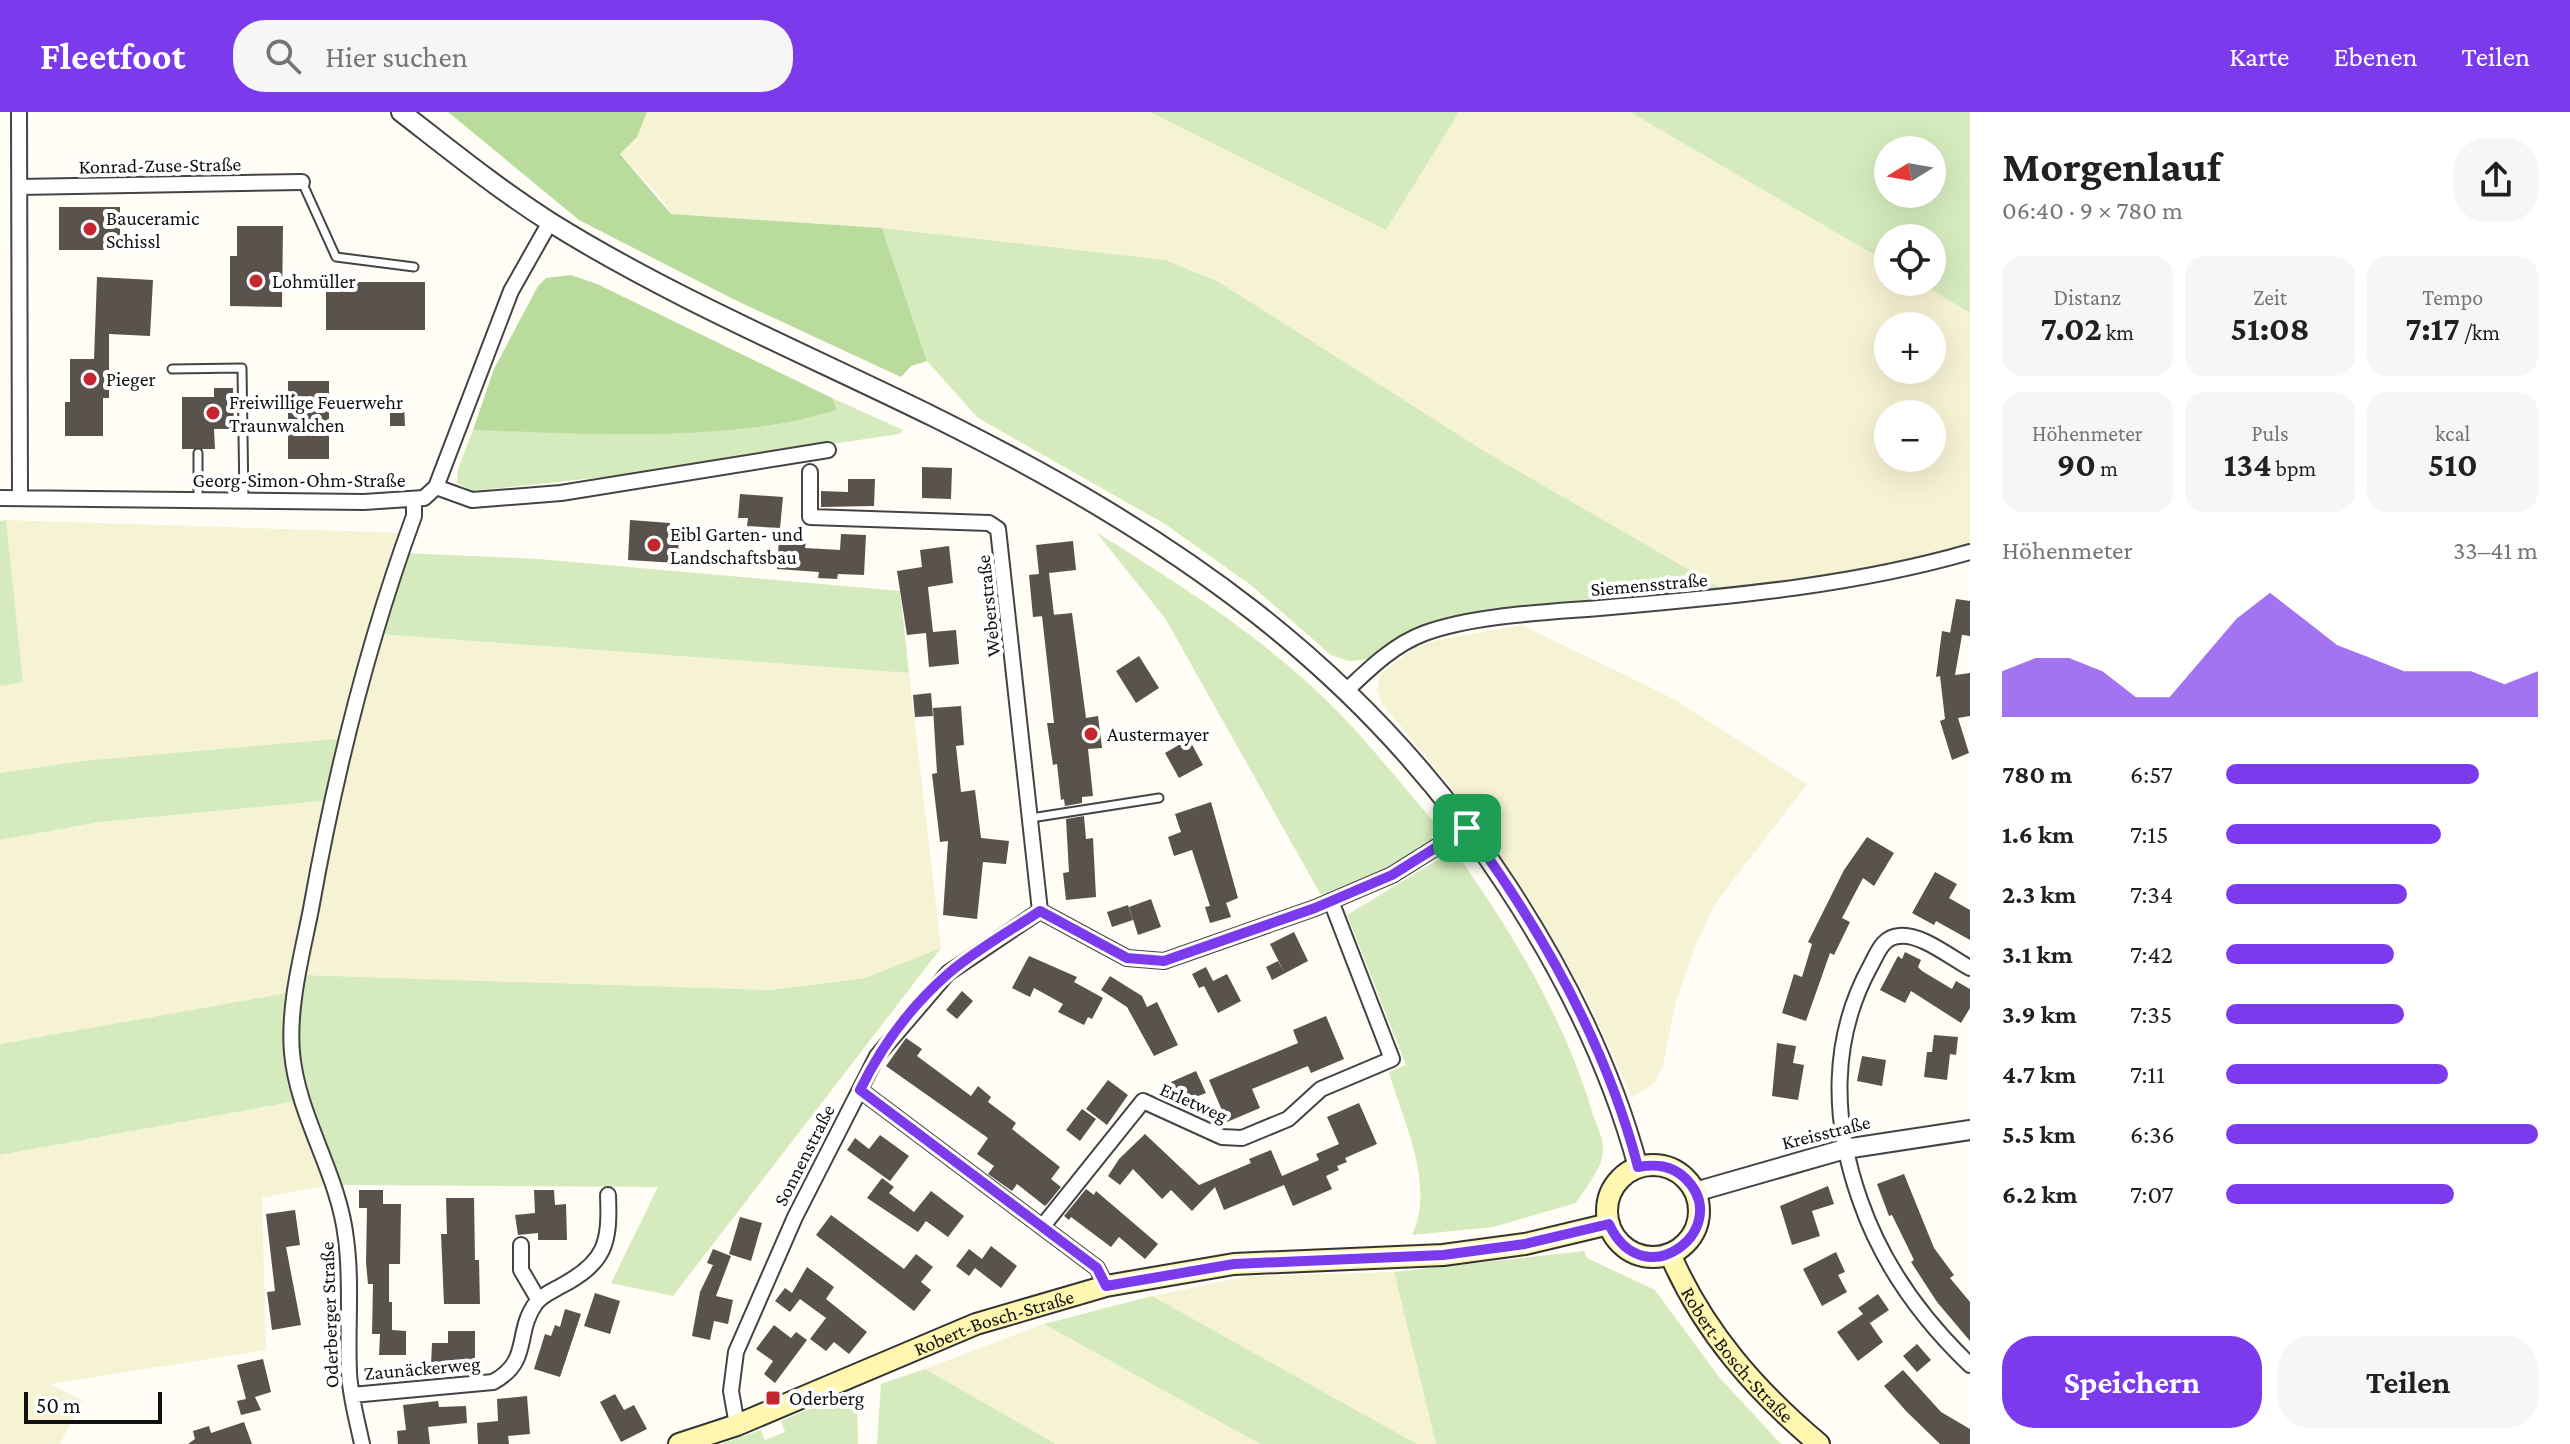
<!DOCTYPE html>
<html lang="de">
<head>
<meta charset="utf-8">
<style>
  body { margin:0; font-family:"Crimson Pro",serif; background:#f6f6f6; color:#202124; height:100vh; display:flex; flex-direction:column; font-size:30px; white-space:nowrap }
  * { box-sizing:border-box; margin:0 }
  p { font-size:26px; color:#757577 }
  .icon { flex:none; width:44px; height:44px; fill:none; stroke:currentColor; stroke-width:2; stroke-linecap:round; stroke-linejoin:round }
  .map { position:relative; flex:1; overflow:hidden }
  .details { display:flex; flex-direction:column; background:#fff; width:600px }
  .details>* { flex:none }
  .needle { width:52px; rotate:259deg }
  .controls { position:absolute; left:1874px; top:24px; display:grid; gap:16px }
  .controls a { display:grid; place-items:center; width:72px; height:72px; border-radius:50%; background:#fff; box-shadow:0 8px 32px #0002; font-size:40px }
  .scale { position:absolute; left:24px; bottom:20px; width:138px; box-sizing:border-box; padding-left:8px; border:4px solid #111; border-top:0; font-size:22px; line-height:28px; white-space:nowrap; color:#111; -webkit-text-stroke:6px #fff; paint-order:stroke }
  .pin { position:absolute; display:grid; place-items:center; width:68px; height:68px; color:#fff; margin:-34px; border-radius:16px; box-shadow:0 4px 12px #0006 }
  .round { display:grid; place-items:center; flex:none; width:84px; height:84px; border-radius:32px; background:#f6f6f6 }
  .headline { display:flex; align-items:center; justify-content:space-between; height:136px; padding:0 32px }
  h1 { font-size:44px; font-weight:700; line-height:60px }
  .stats { display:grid; grid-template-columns:repeat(3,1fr); gap:12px; height:136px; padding:8px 32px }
  .stats div { display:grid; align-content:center; border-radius:20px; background:#f6f6f6; text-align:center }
  .stats b { font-size:34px; font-weight:700 }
  .stats small { font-size:22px; font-weight:400 }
  .stats p { font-size:22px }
  .chart { height:224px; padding:16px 32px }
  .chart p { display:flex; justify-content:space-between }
  .chart svg { width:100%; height:144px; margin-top:8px; fill:#7c3aed; opacity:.7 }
  .action { display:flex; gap:16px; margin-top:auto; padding:16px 32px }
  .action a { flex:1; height:92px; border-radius:32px; background:#7c3aed; color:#fff; font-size:32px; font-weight:700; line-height:92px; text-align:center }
  .action a+a { background:#f6f6f6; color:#202124 }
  ul { padding:0 32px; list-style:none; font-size:26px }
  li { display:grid; grid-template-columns:128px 96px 1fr; align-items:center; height:60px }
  li i { height:20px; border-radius:10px; background:#7c3aed }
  header { display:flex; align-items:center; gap:48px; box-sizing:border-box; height:112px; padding:0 40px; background:#7c3aed; color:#fff }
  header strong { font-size:38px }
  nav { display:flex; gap:44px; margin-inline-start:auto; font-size:28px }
  .search { width:560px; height:72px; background:#f6f6f6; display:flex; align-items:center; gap:20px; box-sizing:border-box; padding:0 28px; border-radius:32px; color:#757577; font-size:30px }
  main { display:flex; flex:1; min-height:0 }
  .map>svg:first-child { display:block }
  .farmland { fill:#f6f3d4; fill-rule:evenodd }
  .green { fill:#d5ebbd; fill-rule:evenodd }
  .forest { fill:#b9dc9c }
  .building { fill:#5a524d }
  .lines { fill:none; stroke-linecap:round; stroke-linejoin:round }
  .service-casing { stroke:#444; stroke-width:11 }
  .minor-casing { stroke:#444; stroke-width:18 }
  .tertiary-casing { stroke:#444; stroke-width:22 }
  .secondary-casing { stroke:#333; stroke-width:24 }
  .service { stroke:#fff; stroke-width:7 }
  .minor { stroke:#fff; stroke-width:14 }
  .tertiary { stroke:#fff; stroke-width:18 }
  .secondary { stroke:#fff6b0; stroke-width:20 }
  .route-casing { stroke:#fff; stroke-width:16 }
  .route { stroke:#7c3aed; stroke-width:10 }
  .poi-dot { fill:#c4262e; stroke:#fff; stroke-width:3 }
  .labels { text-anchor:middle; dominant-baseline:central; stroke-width:8; stroke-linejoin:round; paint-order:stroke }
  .street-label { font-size:20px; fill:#111; stroke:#fff }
  .poi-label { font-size:20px; fill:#111; stroke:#fff; text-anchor:start }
</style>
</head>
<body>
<header>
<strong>Fleetfoot</strong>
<div class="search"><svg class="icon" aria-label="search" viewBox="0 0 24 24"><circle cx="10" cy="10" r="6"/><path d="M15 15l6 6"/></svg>Hier suchen</div>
<nav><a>Karte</a><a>Ebenen</a><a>Teilen</a></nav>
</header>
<main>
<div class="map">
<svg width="1970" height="1332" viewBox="0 0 1970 1332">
  <rect width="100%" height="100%" fill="#fffdf5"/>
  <path class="farmland" d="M647,0H1150L1386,117L1459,0H1630L1888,151V170H1919L1970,201V436L1838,467L1726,479L1484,339L1219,170L1166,148L882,116L671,102L661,86L620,42L637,25ZM1888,214H1932V258H1888ZM1888,302H1932V346H1888Z
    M6,408L408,421L345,626L81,649L0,661V574L23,570Z
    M1522,513L1672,586L1807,672L1715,792L1694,837L1676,890L1663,953L1655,970L1632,986L1587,886L1540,804L1452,676L1383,593L1377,578L1380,563L1414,536L1439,528Z
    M378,522L909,561L941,836L865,866L770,878L302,863L336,688Z
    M333,688L298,879L0,932V728L100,710Z
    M302,988L329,1073L262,1086L266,1238L50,1272L82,1288L60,1332H0V1043Z
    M1394,1160L1436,1332H1417L1152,1184L1249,1164Z
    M1044,1212L1260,1332H1056L925,1257Z"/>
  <path class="green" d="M1150,0H1459L1386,118Z
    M1630,0H1970V201L1919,170H1932V126H1888V151ZM1888,38H1932V82H1888Z
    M882,116L1166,148L1219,170L1484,339L1726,479L1456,504L1411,518L1371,547L1349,549L1331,543L1252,474L1165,412L978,306L927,249Z
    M832,286L903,318L899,322L631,362L472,379L457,371L458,357L473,318C570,321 668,325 765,311C789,308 814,306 837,298Z
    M6,408L23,570L0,574V409Z
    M1096,420C1182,474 1273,531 1344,606C1376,640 1405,677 1436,712L1431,729L1381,759L1321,783L1165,506Z
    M405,441L539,447L900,479L909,561L378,522Z
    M345,626L333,688L100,710L0,728V661L81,649Z
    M1454,738C1510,817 1562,902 1591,996C1594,1008 1603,1024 1603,1037C1604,1055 1585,1076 1576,1091L1493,1115L1412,1123C1436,1073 1403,1009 1389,960L1406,953L1347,803Z
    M941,836L673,1184L611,1171L658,1075L339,1073L305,980L298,948L297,918L302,863L770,878L865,866Z
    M298,879L294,943L302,988L0,1043V932Z
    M1584,1139L1587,1146L1655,1178L1719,1265L1781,1332H1436L1394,1160Z
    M1152,1184L1417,1332H1260L1044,1212Z
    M925,1257L1056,1332H877L881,1272Z
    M850,1279L857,1283L858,1332H721L761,1318L765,1328L785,1320L781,1309Z"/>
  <path class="forest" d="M448,0H647L637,25L620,42L671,102L882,116L927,249L911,254L901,265L737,189L579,108Z
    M571,163L597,172L832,286L837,298C733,331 582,322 473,318L494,257L538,174L546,166Z"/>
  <path class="building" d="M59,95H120V138H59Z
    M237,114H283L282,195L230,194V144H237Z
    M97,165L153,168L150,224L109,222V286H103V324H65V290H70V247H94Z
    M326,170H425V218H326Z
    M288,269H329V347H288Z
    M214,276H233L234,317H214L215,337H182V285H214Z
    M390,292H404L405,314H390Z
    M922,355L952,356L951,387L922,386Z
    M848,367H875L874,394L821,395V379L848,380Z
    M740,382L783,385L780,416L747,414L748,406H738Z
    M630,408L670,411V417H680L677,451L628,448Z
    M841,422L866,423L864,463L838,462L837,467L818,466L819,460L777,457L779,427L806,429L805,436L840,438Z
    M1073,429L1076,458L1049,461L1054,503L1033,505L1029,463L1039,462L1036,433Z
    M949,434L953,471L928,475L933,520L956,518L959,552L929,555L926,521L907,523L897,459L922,455L920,438Z
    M1956,487L1970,489V524L1950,521Z
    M1072,501L1086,606L1098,604L1102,636L1088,637L1093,684L1082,685V691L1065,694L1064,687L1061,688L1057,652L1053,653L1047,611H1054L1042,504Z
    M1942,519L1962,523L1955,563L1970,561V604L1958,606L1969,641L1952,648L1940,609L1945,607L1940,564L1936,565Z
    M1139,544L1159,576L1136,591L1116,559Z
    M931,581L933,604L915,605L913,583Z
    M961,594L964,633L956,634L961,680L975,678L981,726L1009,729L1006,752L983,750L977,807L943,803L948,729L940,730L932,662L937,661L933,596Z
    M1189,627L1203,653L1179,666L1165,641Z
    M1211,690L1238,786L1226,791L1231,805L1210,811L1205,795L1210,794L1192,738L1174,744L1168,725L1181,720L1175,702Z
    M1084,704L1086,727L1093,726L1096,785L1066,788L1063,761L1069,760L1066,707Z
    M1867,725L1894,741L1874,774L1863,766L1842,806L1850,810L1834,843L1830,841L1806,909L1782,901L1794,862L1802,865L1812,832L1808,830L1844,758Z
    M1935,760L1957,772L1949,786L1970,798V828L1936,809L1934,813L1912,801Z
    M1151,787L1161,815L1138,823L1129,795Z
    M1128,793L1133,808L1112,815L1107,800Z
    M1294,820L1308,849L1272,868L1266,855L1278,849L1284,860L1270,832Z
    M1905,840L1921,848L1918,855L1922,859L1952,877L1956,869L1970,877V896L1961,911L1911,879L1905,891L1880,878L1898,844L1902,847Z
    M1029,844L1077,865L1074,870L1103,886L1092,907L1088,905L1084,913L1058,900L1063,892L1034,876L1030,885L1012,876Z
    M1206,855L1213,869L1227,862L1241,889L1218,901L1204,874L1199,876L1192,862Z
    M1110,864L1142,884L1147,895L1157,890L1178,933L1154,944L1127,895L1101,878Z
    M962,879L973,889L957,907L946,898Z
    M1326,904L1344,947L1311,961L1308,954L1252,977L1260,996L1227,1010L1209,968L1298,931L1293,918Z
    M1934,923L1958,925L1956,943L1950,942L1947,968L1924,965L1927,940H1932Z
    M906,926L922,937L917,944L971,984L978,974L991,985L988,990L1016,1011L1012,1017L1060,1055L1051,1067L1061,1075L1048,1091L1045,1094L1017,1072L1012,1079L988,1062L994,1054L977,1042L988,1026L886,954Z
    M1777,931L1796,934L1793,951L1804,953L1798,988L1772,984Z
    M1862,944L1886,948L1882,974L1857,969Z
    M1196,959L1206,981L1180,991L1171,970Z
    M1108,968L1128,983L1107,1013L1086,997Z
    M1359,991L1377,1032L1345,1046L1347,1050L1337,1054L1339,1058L1326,1064L1332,1077L1293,1094L1284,1073L1224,1098L1215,1075L1192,1099L1171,1078L1162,1087L1133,1057L1120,1073L1108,1064L1119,1047L1145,1022L1199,1073L1251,1051L1249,1047L1271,1038L1282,1064L1319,1048L1316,1042L1339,1032L1327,1005Z
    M1082,997L1096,1007L1080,1029L1066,1018Z
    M880,1023L909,1044L890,1069L847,1038L855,1026L869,1037Z
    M1904,1062L1934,1136L1954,1163L1950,1166L1970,1190V1229L1937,1190L1911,1150L1914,1148L1892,1103L1889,1104L1877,1072Z
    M882,1066L894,1075L889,1081L914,1100L931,1079L964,1104L948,1125L926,1109L918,1120L867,1086Z
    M1828,1074L1834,1092L1812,1099L1820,1124L1792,1133L1780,1094Z
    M1086,1077L1094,1083L1096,1079L1158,1132L1145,1147L1119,1125L1111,1135L1071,1105L1069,1108L1064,1104Z
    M359,1078H383V1092H401L400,1152H389V1190H392V1218L406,1219V1243H379L380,1222H372L373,1172H368L366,1151L367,1096H359Z
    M534,1078H554L555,1093L566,1092L567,1128H538V1121L518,1123L515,1103L535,1101Z
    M446,1086H474L475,1148H479L480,1192H444L441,1122H447Z
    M295,1098L300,1133L286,1135L301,1213L272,1218L267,1180L275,1179L266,1102Z
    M831,1103L904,1157L916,1142L933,1155L921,1170L931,1178L914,1199L816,1123Z
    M740,1105L762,1111L751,1149L729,1142Z
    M991,1134L1017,1154L1001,1176L975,1156L969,1164L956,1154L969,1137L982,1147Z
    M713,1137L731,1144L716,1184L733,1188L728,1212L714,1209L710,1228L692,1224L700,1180L713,1153L707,1151Z
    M1836,1140L1845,1160L1838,1163L1847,1180L1822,1194L1803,1157Z
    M807,1155L834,1175L826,1187L867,1220L849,1242L834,1230L826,1239L810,1227L826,1206L800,1187L790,1200L775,1189L785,1176L792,1181Z
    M595,1181L620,1189L610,1222L584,1214Z
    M1878,1182L1889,1198L1870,1211L1867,1207L1883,1230L1858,1249L1837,1220L1863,1202L1858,1196Z
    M565,1197L581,1202L560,1265L534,1257L545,1222L551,1224L555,1213L560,1215Z
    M774,1213L791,1226L796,1220L807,1228L775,1271L764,1262L773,1249L756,1237Z
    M448,1219H475V1253H431L432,1231H448Z
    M1917,1232L1931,1248L1917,1260L1903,1244Z
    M263,1247L271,1280L255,1285L261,1298L241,1303L237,1289L246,1287L237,1253Z
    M1903,1258L1941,1300L1970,1317V1332H1940L1906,1299L1884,1274Z
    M615,1282L624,1298L634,1293L647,1317L621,1330L600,1290Z
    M527,1284L530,1322L508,1324L509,1332H478L477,1311L498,1309L497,1287Z
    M438,1289L439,1295L466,1294L467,1311L428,1315L430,1332H398L397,1319L406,1318L403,1293Z
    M244,1310L252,1332H188L195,1327L193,1319L209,1314L211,1321Z"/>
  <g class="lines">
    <g class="service-casing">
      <path id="service" d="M302,70L336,145L414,155
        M172,257L242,256L244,389
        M198,388V341
        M1031,706L1159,686"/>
    </g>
    <g class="minor-casing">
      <path id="minor" d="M19,0L20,386
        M19,75L302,70
        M810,360V405L989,411L998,417L1040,799
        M436,375L472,388L561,381L828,338
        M0,386L364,390L424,386L436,375L511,179L550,110
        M1348,577C1371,555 1395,532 1425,521C1477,502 1556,500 1611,495C1733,484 1852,474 1970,440
        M1970,856C1951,846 1921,821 1899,824C1883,825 1878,840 1871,853C1830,927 1832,1009 1860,1088C1882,1152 1921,1206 1970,1253
        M860,978L1097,1156L1106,1174
        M1042,1115L1143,989L1222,1025L1242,1026L1288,1007L1321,977L1392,947L1331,789
        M521,1133V1158L538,1187
        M352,1283L493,1270C532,1249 514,1221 536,1191C542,1183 552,1179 561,1174C606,1150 610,1131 608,1083
        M737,1313L731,1279L736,1240L795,1105L877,944L948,861L1040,799L1127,846L1164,849L1315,796L1392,763L1467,716
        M362,1332C357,1308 350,1284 349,1260C347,1216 352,1171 346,1127C339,1062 298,1006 292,941C288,893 302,843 311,797C335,662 367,532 414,404V387"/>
    </g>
    <g class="tertiary-casing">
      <path id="tertiary" d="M401,0C450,38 498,77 550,110C672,186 806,242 934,305C1168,421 1363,552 1507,774C1564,861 1611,955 1638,1055
        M1695,1080L1845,1037L1970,1018"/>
    </g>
    <g class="secondary-casing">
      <g id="secondary">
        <circle cx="1653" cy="1099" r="46"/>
        <path id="s1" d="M1670,1142C1703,1219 1756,1279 1819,1332"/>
        <path id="s2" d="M679,1332L737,1313L976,1212L1106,1174L1234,1152L1443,1143L1525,1132L1609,1112"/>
      </g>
    </g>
    <use href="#service" class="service"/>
    <use href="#minor" class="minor"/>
    <use href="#tertiary" class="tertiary"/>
    <use href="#secondary" class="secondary"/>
  </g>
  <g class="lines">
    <g class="route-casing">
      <path id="route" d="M1467,716C1542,818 1606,932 1638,1055C1656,1052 1671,1053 1685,1066C1736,1115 1644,1188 1609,1112L1525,1132L1443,1143L1234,1152L1106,1174L1097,1156L860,978C881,935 912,893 949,861C976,838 1010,819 1040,799L1127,846L1164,849L1315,796L1392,763Z"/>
    </g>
    <use href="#route" class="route"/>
  </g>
  <g class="poi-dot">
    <circle cx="90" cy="117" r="8"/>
    <circle cx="256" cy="169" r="8"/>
    <circle cx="90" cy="267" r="8"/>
    <circle cx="213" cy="301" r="8"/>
    <circle cx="654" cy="433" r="8"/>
    <circle cx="1091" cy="622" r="8"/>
    <rect x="765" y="1278" width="16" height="16" rx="4"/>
  </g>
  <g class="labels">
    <g class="street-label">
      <text transform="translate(160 53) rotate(-1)">Konrad-Zuse-Straße</text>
      <text x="299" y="368">Georg-Simon-Ohm-Straße</text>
      <text transform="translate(1649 472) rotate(-5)">Siemensstraße</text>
      <text transform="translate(988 494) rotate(-96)">Weberstraße</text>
      <text transform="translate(1194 990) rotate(24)">Erletweg</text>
      <text transform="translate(1826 1020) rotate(-14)">Kreisstraße</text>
      <text transform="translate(804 1043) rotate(-63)">Sonnenstraße</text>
      <text transform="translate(329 1203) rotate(-92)">Oderberger Straße</text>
      <text stroke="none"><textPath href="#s2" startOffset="338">Robert-Bosch-Straße</textPath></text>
      <text stroke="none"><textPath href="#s1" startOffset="122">Robert-Bosch-Straße</textPath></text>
      <text transform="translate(422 1256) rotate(-5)">Zaunäckerweg</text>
    </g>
    <g class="poi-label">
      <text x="106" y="106">Bauceramic<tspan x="106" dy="23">Schissl</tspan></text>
      <text x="272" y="169">Lohmüller</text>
      <text x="106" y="267">Pieger</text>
      <text x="229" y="290">Freiwillige Feuerwehr<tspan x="229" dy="23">Traunwalchen</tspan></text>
      <text x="670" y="422">Eibl Garten- und<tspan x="670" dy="23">Landschaftsbau</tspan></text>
      <text x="1107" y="622">Austermayer</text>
      <text x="789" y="1286">Oderberg</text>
    </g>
  </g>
</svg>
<div class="controls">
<a><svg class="needle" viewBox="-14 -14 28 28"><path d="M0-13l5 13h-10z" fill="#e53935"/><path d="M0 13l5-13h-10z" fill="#757577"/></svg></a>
<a><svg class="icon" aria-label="locate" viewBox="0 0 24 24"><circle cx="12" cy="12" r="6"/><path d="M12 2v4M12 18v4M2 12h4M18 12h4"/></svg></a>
<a>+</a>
<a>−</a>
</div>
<div class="scale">50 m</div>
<div class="pin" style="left:1467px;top:716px;background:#1e9e55"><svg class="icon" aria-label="arrive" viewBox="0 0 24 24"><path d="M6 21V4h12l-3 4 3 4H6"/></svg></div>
</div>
<section class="details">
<div class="headline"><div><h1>Morgenlauf</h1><p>06:40 · 9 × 780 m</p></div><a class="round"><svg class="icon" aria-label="share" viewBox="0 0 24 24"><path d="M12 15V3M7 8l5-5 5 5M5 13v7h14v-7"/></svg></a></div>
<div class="stats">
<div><p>Distanz</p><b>7.02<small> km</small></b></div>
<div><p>Zeit</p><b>51:08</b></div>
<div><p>Tempo</p><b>7:17<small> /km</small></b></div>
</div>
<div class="stats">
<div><p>Höhenmeter</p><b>90<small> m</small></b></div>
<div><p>Puls</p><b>134<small> bpm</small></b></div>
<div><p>kcal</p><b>510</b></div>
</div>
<div class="chart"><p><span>Höhenmeter</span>33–41 m</p>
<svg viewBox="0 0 160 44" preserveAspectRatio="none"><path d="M0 44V30L10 26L20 26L30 30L40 38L50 38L60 26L70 14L80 6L90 14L100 22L110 26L120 30L130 30L140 30L150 34L160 30V44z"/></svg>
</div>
<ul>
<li><b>780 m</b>6:57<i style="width:81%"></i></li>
<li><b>1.6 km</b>7:15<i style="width:69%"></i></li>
<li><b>2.3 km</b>7:34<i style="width:58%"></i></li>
<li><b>3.1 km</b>7:42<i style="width:54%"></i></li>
<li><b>3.9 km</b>7:35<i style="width:57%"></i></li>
<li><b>4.7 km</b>7:11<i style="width:71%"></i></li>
<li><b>5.5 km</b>6:36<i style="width:100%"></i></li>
<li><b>6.2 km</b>7:07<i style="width:73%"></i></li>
</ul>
<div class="action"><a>Speichern</a><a>Teilen</a></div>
</section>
</main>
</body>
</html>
